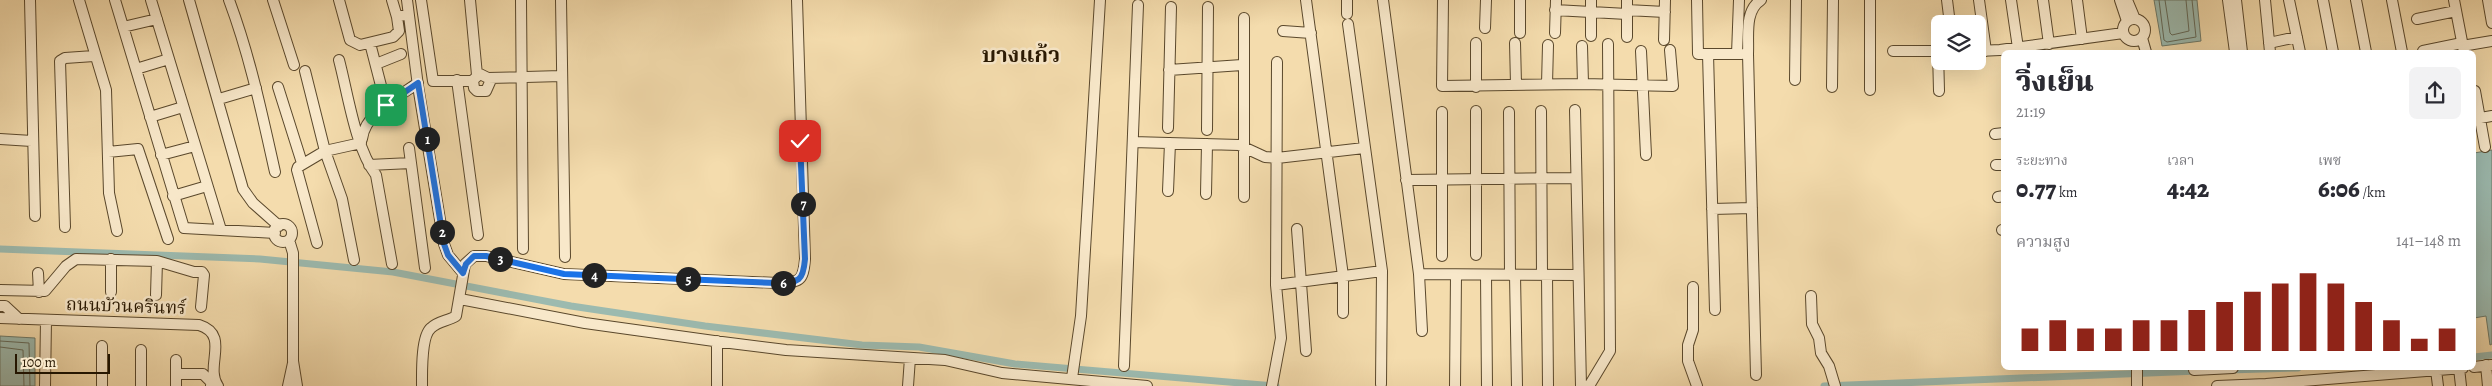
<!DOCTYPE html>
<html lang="th">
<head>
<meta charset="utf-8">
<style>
  body { margin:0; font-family:Alegreya,"Noto Serif Thai",serif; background:#f2f2f3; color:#2b2b33; height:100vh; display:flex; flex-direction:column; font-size:19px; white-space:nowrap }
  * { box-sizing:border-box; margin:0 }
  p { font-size:16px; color:#7c7c81 }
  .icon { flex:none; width:28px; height:28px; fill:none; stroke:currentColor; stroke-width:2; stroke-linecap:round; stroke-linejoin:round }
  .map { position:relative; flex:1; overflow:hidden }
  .panel { position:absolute; left:2001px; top:50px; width:475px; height:320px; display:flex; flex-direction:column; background:#fff; border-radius:8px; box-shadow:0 5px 20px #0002 }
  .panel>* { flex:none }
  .tools { position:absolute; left:1931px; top:15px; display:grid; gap:10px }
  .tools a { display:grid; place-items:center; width:55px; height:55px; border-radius:8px; background:#fff; box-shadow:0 5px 20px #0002; font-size:25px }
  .scale { position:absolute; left:15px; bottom:12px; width:95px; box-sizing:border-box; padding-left:5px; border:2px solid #271701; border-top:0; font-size:14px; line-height:18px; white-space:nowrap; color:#271701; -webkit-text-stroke:4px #f8e8ca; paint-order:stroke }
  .pin { position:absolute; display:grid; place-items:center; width:42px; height:42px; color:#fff; margin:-21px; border-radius:10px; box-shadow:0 2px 8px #0006 }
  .km { position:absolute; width:25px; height:25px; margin:-12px; border-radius:50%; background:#222; color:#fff; font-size:14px; line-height:25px; text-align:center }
  .round { display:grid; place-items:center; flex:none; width:52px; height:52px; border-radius:8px; background:#f2f2f3 }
  .overview { display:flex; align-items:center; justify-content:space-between; height:85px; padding:0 15px }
  h1 { font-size:28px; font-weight:800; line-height:38px }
  .figures { display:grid; grid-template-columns:repeat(3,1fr); gap:8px; height:85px; padding:5px 15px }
  .figures div { display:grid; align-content:center }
  .figures b { font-size:25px; font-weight:800 }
  .figures small { font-size:14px; font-weight:400 }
  .figures p { font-size:14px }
  .chart { height:140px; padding:10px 15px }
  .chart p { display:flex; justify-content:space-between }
  .chart svg { width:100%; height:90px; margin-top:5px; stroke:#8f2418; stroke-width:6 }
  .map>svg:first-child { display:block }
  .water { fill:#9cbaaf; stroke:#6d7969 }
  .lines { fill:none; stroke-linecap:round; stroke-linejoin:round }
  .shore { stroke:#626858; stroke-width:1 }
  .canal { stroke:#9cbaaf; stroke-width:7 }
  .minor-casing { stroke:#5a482c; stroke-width:12 }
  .minor { stroke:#f8e8ca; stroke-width:10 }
  .route-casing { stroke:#fff; stroke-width:10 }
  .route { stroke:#1a73e8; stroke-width:6 }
  .labels { text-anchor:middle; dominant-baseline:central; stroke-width:5; stroke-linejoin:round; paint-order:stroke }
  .street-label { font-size:18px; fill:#271701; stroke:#f8e8ca }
  .district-label { font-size:22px; font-weight:bold; fill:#271701; stroke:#f8e8ca }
</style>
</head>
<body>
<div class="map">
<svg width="2492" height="386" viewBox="0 0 2492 386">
  <rect width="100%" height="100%" fill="#f4dcad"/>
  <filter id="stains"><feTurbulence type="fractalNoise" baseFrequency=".004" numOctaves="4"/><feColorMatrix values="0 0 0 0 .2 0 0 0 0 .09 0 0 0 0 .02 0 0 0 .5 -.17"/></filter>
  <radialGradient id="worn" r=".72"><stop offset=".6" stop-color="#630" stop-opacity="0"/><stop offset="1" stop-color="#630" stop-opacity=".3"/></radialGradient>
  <path class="water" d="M2154,0H2197L2201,41L2162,46Z
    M2492,150V344L2490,345L2486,316L2474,318V153Z
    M0,336L35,338V386H0Z"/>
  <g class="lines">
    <path class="shore" d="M2159,0L2164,40L2167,42L2196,37L2192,0
      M2165,0L2170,33L2172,35L2189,31L2186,0
      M0,341L29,343L30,386
      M0,347L23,350L24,386"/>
    <path class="canal" d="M0,249L260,259L393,272L571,306L705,326L862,345L919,347L1015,364L1276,386
      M2474,357L2492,355
      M2228,370L2298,368
      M1824,386L2198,371"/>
    <g class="minor-casing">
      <path id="minor" d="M30,0L35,216
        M79,0L106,90L109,193L117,231
        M115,0L184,228L275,233
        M151,0L221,230
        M189,0L243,189L253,203L279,226
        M229,0C250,56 262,114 275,172
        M273,0L294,65
        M339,0L350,40L360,45L393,37L399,31L397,17L408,14
        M392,0L397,17
        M407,0L418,86L444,244L448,255L463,273
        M421,0L433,81H473
        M470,0L477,75
        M521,0L523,249
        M561,0L565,257
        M1306,0L1343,276V313
        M1383,0L1419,274L1422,331
        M1443,0L1442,86L1583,84L1582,46
        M1591,0V36
        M1697,0L1698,54H1708L1715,310
        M1947,0L1950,24
        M1979,0L1986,51
        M2011,0L2018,48
        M2043,0L2049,44
        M2077,0L2082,39
        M2120,0L2127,21
        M2127,0L2135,19
        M2228,0L2235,52
        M2236,0L2242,52
        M2265,0L2270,52
        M2289,0L2300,52
        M2323,0L2333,52
        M2356,0L2366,52
        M2392,0L2402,52
        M2454,0L2464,52
        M2488,0L2492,23
        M1555,10L1627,14
        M1627,10L1665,12
        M1347,14V0
        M2123 30a11 11 0 1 1 22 0a11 11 0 1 1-22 0Z
        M2417,19L2456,11
        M1348,24L1382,271L1381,384
        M123,27L157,19
        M1485,28L1486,0
        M1283,31L1311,33
        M1520,33V0
        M1555,33L1556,0
        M1627,37V0
        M2142,38L2146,52
        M1664,40L1665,0
        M1476,43V87
        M1515,43L1516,84
        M2269,43L2297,37
        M2462,46L2492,41
        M371,47L386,105
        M1641,51L1646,155
        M1893,51H1940
        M1938,51L1939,91
        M1978,51L2000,50L2123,33
        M2423,51L2462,43
        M1708,54H1742
        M1737,54L1739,0
        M339,60C348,94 355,147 376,175L392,264
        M376,64L401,54
        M136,69L169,59
        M1169,70L1242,65
        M305,71L325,151L342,199L354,260
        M488,78L490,82L486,91H477L474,88L473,80L480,74L488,78L561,76
        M457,80L478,235
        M1795,80L1796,0
        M1547,84L1548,45
        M1583,84L1673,86L1670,50
        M278,87L302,163
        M1832,87L1833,0
        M1870,90V0
        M2475,91L2485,147
        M219,99L256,88
        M1575,110L1581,386
        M1541,111L1542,275
        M1509,112L1510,275
        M150,117L183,107
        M2475,119L2492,116
        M1168,128L1171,7
        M1207,130L1208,7
        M1995,134L2004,133
        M0,139L32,141
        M362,139C365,113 398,97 418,83
        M1133,142L1239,145L1265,157L1277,158L1364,148
        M409,148L425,268
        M108,152L138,149L168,239
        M161,155L195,146
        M369,165L411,163
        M1996,165H2004
        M1406,180L1576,178
        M1168,191L1170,143
        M1206,194L1207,144
        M173,196L207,186
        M1244,197V18
        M1998,197L2004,196
        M1712,209L1752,208
        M274 233a9 9 0 1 1 18 0a9 9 0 1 1-18 0Z
        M65,227L60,61L65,58L94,56
        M1297,229L1306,351
        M2002,230H2004
        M289,240L293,253V361L297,386
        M317,243L297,170L298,167L325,151L361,143
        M1476,255V111
        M1442,256V112
        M38,273L39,292
        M1419,274L1578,275
        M1486,275L1487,386
        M1515,275L1517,386
        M1547,275L1548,386
        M1276,285L1382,271
        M1693,287V330L1688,345V361L1697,386
        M0,290L45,291L66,266L76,259L157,261L194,272H202L204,275L201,307
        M111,292V259
        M156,295L157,261
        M1811,296L1812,324L1819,338L1821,353L1829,366L1835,386
        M460,299L585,323L714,341L786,350L945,360L1002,373L1147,386
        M0,306H5L19,319
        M0,318L199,325C231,335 204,366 218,386
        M717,341V386
        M141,350V386
        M2486,365L2488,386
        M1124,366L1138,5
        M2474,367L2491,365
        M2137,368V386
        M2194,368V370L2233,368
        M2459,368L2461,386
        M2436,370L2438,386
        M176,374H203L211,382V386
        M1756,375L1748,54C1749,36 1744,11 1761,0
        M1072,378L1081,316L1100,0
        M45,386L46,320
        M102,386V346
        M176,386V360
        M288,386L293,363
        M422,386C422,373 421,336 431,328C438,321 448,321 456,316L465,264L474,256H486L564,274L777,283C799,282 803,283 805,259L797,0
        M908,386L910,358
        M1272,386L1281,338L1276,285L1277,62
        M1455,386L1456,275
        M1589,386L1610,351L1608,44
        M2217,386L2266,384L2463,368"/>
    </g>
    <use href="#minor" class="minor"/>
  </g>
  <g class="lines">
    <g class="route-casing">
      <path id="route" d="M386,105L418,83L444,244L448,255L463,273L466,264L474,256H486L564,274L776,283C798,282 803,283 805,259L800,141"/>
    </g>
    <use href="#route" class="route"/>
  </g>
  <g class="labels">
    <g class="street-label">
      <text transform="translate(126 306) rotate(2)">ถนนบัวนครินทร์</text>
    </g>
    <g class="district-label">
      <text x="1021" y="55">บางแก้ว</text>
    </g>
  </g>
  <rect width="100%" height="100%" filter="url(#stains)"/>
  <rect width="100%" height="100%" fill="url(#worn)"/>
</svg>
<div class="tools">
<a><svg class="icon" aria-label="layers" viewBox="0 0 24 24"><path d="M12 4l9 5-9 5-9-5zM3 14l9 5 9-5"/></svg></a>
</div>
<div class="scale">100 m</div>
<div class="pin" style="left:386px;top:105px;background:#1e9e55"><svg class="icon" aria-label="arrive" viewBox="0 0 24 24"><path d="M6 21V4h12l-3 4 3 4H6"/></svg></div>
<div class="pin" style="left:800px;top:141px;background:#d93025"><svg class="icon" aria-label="check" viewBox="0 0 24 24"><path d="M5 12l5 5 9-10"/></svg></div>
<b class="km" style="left:427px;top:139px">1</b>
<b class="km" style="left:442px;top:232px">2</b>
<b class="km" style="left:500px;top:259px">3</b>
<b class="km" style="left:594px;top:275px">4</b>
<b class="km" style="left:688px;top:279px">5</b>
<b class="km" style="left:783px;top:283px">6</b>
<b class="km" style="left:803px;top:204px">7</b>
<section class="panel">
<div class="overview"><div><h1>วิ่งเย็น</h1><p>21:19</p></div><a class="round"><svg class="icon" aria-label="share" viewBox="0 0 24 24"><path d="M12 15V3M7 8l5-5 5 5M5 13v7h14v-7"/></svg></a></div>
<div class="figures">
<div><p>ระยะทาง</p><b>0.77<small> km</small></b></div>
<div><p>เวลา</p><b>4:42</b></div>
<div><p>เพซ</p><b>6:06<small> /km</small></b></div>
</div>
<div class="chart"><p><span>ความสูง</span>141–148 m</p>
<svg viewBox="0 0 160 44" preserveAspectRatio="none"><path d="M5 44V33M15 44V29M25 44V33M35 44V33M45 44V29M55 44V29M65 44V24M75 44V20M85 44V15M95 44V11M105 44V6M115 44V11M125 44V20M135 44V29M145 44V38M155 44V33"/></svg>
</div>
</section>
</div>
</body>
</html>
